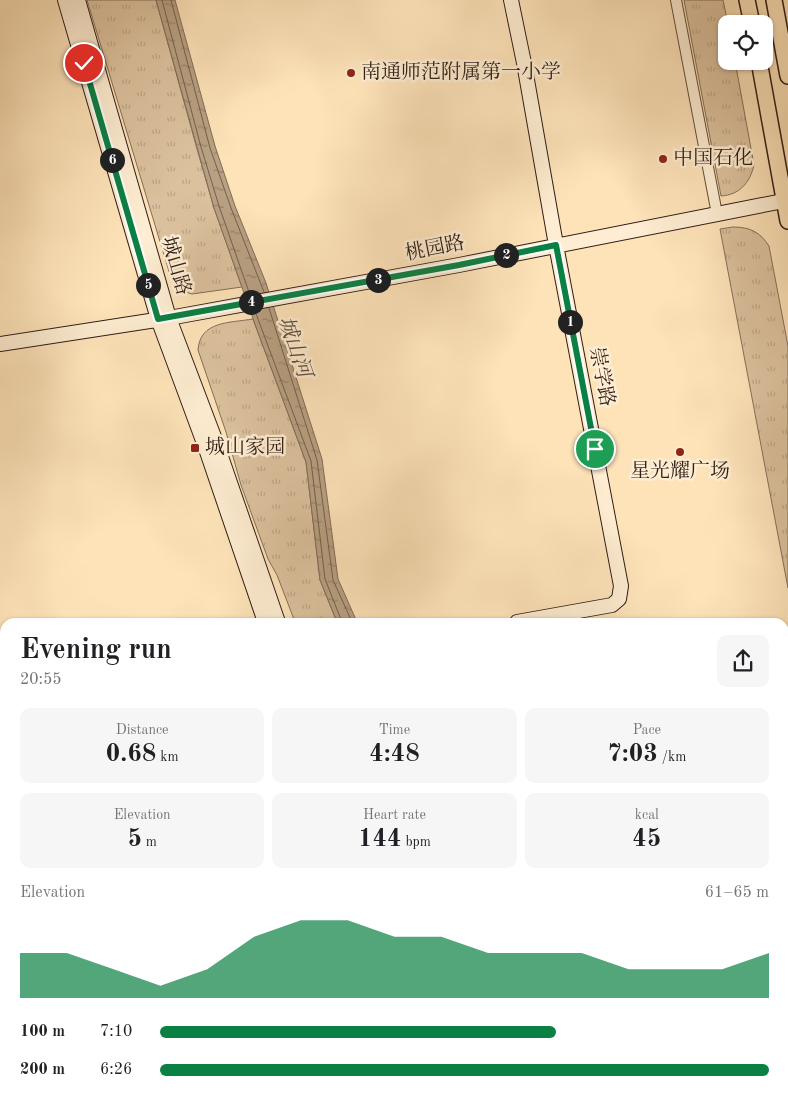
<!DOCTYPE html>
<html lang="en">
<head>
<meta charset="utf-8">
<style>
  body { margin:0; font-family:"Old Standard TT","Noto Serif SC",serif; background:#f6f6f6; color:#202124; height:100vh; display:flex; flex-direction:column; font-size:19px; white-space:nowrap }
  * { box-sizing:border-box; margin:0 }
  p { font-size:16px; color:#757577 }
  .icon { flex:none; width:28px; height:28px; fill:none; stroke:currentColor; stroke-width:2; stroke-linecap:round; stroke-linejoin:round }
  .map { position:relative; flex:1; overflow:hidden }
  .details { position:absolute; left:0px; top:618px; width:789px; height:481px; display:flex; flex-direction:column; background:#fff; border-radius:15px 15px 0 0; box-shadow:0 1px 4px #0004 }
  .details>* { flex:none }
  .tools { position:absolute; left:718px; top:15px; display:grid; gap:10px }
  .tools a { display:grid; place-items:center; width:55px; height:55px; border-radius:10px; background:#fff; box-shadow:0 1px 4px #0004; font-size:25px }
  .pin { position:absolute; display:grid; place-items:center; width:42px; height:42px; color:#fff; margin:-21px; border:2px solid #fff; border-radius:50%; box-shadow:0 1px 5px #0007 }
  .km { position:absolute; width:25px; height:25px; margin:-12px; border-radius:50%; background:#222; color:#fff; font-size:14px; line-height:25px; text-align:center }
  .round { display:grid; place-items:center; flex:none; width:52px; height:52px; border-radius:10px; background:#f6f6f6 }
  .overview { display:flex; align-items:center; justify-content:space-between; height:85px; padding:0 20px }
  h1 { font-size:28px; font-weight:600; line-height:38px }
  .metrics { display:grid; grid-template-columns:repeat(3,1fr); gap:8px; height:85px; padding:5px 20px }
  .metrics div { display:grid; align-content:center; border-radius:10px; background:#f6f6f6; text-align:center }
  .metrics b { font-size:25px; font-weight:600 }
  .metrics small { font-size:14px; font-weight:400 }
  .metrics p { font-size:14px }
  .chart { height:140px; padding:10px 20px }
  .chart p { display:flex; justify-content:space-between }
  .chart svg { width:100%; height:90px; margin-top:5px; fill:#0b8043; opacity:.7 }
  ul { padding:0 20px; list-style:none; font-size:16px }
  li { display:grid; grid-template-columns:80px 60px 1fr; align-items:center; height:38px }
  li i { height:12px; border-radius:6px; background:#0b8043 }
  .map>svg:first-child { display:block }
  .grass { fill:url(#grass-tufts); stroke:#866f5a }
  .park { fill:url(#park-crowns); stroke:#866f5a }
  .water { fill:url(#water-ripples); stroke:#826c57 }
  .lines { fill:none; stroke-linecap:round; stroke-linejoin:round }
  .shore { stroke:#745e4c; stroke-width:1 }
  .stream { stroke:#826c57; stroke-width:2.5 }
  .highway-tunnel { stroke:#d5bb98; stroke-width:18; stroke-dasharray:18 9; stroke-linecap:butt }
  .street-casing { stroke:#644e3f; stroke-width:12 }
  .secondary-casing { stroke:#301d16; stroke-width:16 }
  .primary-casing { stroke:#301d16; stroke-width:18 }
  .highway-casing { stroke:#301d16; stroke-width:20 }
  .street { stroke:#feedd2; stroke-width:10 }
  .secondary { stroke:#feedd2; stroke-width:14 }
  .primary { stroke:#fee3b9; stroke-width:15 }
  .highway { stroke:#fee3b9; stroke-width:18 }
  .route-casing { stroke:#fff; stroke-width:10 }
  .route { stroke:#0b8043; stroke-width:6 }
  .poi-dot { fill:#8f2418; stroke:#feedd2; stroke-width:2 }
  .labels { text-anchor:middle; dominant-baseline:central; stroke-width:5; stroke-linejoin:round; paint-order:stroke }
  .poi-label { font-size:20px; fill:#301d16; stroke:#feedd2; text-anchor:start }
  .street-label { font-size:20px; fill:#301d16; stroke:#feedd2 }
  .water-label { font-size:21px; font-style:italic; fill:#604b3c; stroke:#feedd2 }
</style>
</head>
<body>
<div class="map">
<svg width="788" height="1098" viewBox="0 0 788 1098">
  <defs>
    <pattern id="grass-tufts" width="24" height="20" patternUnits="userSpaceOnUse" patternTransform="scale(1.25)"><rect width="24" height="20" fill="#dbc19d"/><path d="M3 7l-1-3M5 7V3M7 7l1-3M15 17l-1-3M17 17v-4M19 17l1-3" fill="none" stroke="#bca586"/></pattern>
    <pattern id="park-crowns" width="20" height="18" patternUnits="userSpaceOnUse" patternTransform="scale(1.25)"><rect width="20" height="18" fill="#dbc19d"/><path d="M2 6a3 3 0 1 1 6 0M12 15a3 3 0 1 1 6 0" fill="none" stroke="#bca586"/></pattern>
    <pattern id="water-ripples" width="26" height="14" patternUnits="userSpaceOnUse" patternTransform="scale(1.25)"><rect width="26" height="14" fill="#b8a082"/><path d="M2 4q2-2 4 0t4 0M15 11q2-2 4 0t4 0" fill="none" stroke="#968269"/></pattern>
  </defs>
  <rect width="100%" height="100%" fill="#fee3b9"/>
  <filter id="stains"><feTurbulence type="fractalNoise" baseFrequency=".004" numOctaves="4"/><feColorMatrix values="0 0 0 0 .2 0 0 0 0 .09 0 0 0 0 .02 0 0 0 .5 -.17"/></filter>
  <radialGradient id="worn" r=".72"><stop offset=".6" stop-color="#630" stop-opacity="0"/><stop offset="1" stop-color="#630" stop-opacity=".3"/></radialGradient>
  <path class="grass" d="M87,0H156L197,149L214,208L242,287L192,294L182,291L171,278Z
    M684,0H723L728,24H726V61H735L754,165C750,183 739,195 721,196Z
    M733,227C750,227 760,232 769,246L788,346V588L720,229Z
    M253,319L306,462L320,580L337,622H295L277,575L268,559L241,485L226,432L198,350C200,321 229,323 253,319Z
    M0,704H5V756L0,755Z"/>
  <path class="park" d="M788,880V1098H463L462,1094H784V881Z"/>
  <path class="water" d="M156,0H175L215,146L235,206L266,283L322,459L338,579L357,622H337L320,580L306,462L256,327L214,208Z"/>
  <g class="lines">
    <path class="shore" d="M162,0L201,147L219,206L250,295
      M171,0L210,148L231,208L264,292
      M269,308L317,460L333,580L352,622
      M255,311L311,461L325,579L342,622"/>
    <path class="stream" d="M784,750L788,746
      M0,980H5"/>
    <path class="highway-tunnel" d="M784,825H788
      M784,841H788"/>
    <g class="street-casing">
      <path id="street" d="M676,0L717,214
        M0,877H5
        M0,958H5
        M0,1075L5,1079
        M111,1094L112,1098
        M7,1098L8,1094"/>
    </g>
    <g class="secondary-casing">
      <path id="secondary" d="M65,0L158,319L205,446L265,622
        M78,0L169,318L216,442L278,622
        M511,0L524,63L556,245L621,586L619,599L612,605L517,622
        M0,344L169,318L459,265L788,200
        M437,1094L438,1098
        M453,1094L454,1098"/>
    </g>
    <g class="primary-casing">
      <path id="primary" d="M747,0L752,24
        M774,0L788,76
        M759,61L788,221
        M0,768H5
        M784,817H788
        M0,829H5
        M784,849H788"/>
    </g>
    <g class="highway-casing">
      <path id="highway" d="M0,787L5,788
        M784,805H788
        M0,808H5
        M784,859H788"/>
    </g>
    <use href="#street" class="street"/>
    <use href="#secondary" class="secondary"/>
    <use href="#primary" class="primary"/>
    <use href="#highway" class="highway"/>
  </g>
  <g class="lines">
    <g class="route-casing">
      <path id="route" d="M84,63L158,319L459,265L556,245L595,449"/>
    </g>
    <use href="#route" class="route"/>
  </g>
  <g class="poi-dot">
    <circle cx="351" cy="73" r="5"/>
    <circle cx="663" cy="159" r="5"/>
    <rect x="190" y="443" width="10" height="10" rx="2.5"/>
    <circle cx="680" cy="452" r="5"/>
  </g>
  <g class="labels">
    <g class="poi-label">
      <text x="361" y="73">南通师范附属第一小学</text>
      <text x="673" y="159">中国石化</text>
      <text x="205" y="448">城山家园</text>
      <text x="680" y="472" text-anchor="middle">星光耀广场</text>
    </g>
    <g class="street-label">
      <text transform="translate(435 249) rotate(-11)">桃园路</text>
      <text transform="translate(175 266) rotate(74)">城山路</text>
      <text transform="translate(601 377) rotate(79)">崇学路</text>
    </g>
    <g class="water-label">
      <text transform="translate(294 347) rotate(71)">城山河</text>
    </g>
  </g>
  <rect width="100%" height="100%" filter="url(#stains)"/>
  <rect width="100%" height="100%" fill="url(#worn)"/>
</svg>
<div class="tools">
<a><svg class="icon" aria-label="locate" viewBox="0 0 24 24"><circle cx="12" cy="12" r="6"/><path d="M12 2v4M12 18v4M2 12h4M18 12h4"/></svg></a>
</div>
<div class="pin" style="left:595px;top:449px;background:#1e9e55"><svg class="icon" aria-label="arrive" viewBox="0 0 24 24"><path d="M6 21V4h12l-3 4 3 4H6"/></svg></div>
<div class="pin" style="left:84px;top:63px;background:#d93025"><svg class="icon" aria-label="check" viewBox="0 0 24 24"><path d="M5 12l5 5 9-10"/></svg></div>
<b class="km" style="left:570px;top:322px">1</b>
<b class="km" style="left:506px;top:255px">2</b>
<b class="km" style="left:378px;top:280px">3</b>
<b class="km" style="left:251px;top:302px">4</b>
<b class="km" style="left:148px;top:285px">5</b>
<b class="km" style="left:112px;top:160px">6</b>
<section class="details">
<div class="overview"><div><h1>Evening run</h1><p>20:55</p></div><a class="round"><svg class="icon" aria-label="share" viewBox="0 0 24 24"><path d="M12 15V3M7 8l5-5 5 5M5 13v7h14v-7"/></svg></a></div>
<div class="metrics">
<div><p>Distance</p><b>0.68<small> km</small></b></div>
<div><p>Time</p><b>4:48</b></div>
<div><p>Pace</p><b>7:03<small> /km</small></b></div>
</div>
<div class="metrics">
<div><p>Elevation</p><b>5<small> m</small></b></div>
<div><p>Heart rate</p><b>144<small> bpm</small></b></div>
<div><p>kcal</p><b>45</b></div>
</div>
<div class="chart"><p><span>Elevation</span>61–65 m</p>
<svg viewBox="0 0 160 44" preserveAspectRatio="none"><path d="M0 44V22L10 22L20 30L30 38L40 30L50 14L60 6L70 6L80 14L90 14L100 22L110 22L120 22L130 30L140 30L150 30L160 22V44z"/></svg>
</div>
<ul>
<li><b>100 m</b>7:10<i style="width:65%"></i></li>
<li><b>200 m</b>6:26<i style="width:100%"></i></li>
</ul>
</section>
</div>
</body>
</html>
